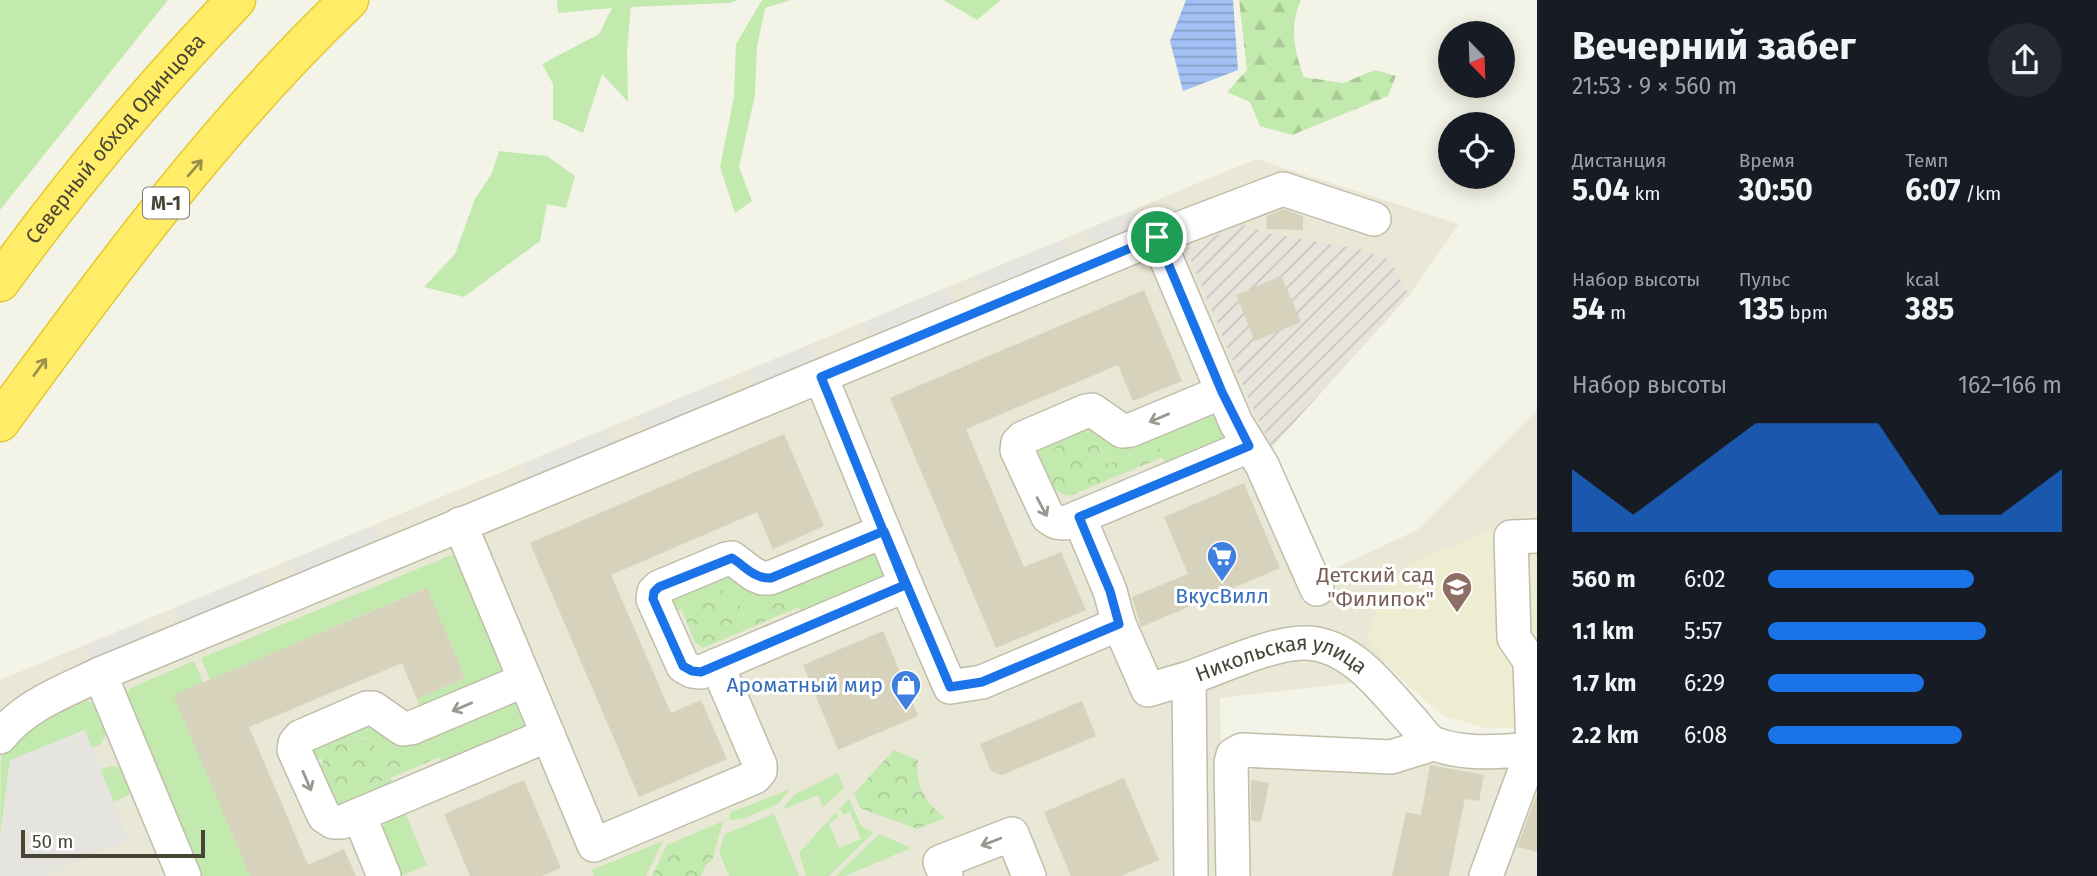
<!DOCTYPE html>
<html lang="ru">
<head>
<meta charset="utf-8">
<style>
  body { margin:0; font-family:"Fira Sans",sans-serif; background:#242831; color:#f1f3f6; height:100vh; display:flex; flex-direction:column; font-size:26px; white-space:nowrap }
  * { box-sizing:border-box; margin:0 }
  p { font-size:23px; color:#9ea1a6 }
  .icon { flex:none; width:38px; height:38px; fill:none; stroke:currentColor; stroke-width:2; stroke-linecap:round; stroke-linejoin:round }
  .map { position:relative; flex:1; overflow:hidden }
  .drawer { display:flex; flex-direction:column; background:#171b24; width:560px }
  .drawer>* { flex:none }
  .needle { width:46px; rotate:157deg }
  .controls { position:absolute; left:1438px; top:21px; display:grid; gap:14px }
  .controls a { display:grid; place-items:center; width:77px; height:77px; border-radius:50%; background:#171b24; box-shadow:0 4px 18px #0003; font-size:35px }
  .scale { position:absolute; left:21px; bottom:18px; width:184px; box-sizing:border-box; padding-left:7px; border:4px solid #484536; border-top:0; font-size:19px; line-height:24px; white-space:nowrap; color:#484536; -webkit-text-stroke:5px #fff; paint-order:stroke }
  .pin { position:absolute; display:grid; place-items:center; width:60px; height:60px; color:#fff; margin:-30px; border:4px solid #fff; border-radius:50%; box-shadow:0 2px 7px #0007 }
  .round { display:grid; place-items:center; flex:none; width:74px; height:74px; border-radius:37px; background:#242831 }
  .headline { display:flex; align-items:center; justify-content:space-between; height:119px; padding:0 35px }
  h1 { font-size:38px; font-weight:700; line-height:52px }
  .figures { display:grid; grid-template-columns:repeat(3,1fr); gap:10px; height:119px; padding:7px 35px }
  .figures div { display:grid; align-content:center }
  .figures b { font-size:30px; font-weight:700 }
  .figures small { font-size:19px; font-weight:400 }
  .figures p { font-size:19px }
  .chart { height:196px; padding:14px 35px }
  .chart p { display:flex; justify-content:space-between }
  .chart svg { width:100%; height:126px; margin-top:7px; fill:#1a73e8; opacity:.7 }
  ul { padding:0 35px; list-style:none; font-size:23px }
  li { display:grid; grid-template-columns:112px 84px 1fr; align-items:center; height:52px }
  li i { height:18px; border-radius:9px; background:#1a73e8 }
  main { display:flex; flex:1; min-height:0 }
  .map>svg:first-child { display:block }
  .residential { fill:#e9e7d5 }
  .industrial { fill:url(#industrial-furrows) }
  .education { fill:#eeecd1 }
  .grass { fill:#c3eaae }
  .forest { fill:url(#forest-firs) }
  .park { fill:url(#park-crowns) }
  .parking { fill:#e5e4df }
  .water { fill:url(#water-rules) }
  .building { fill:#d7d2bc }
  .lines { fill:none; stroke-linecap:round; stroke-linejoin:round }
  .minor-casing { stroke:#c0bda9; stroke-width:36 }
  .highway-casing { stroke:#e4c831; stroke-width:41 }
  .minor { stroke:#fff; stroke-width:33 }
  .highway { stroke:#ffed68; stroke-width:38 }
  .oneway { stroke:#9a914c }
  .oneway2 { stroke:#9a9990 }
  .route-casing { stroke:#fff; stroke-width:14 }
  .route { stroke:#1a73e8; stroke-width:9 }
  .labels { text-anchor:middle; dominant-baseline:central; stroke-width:6; stroke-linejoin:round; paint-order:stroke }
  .shield { fill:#fff; stroke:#7f7d72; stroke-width:2 }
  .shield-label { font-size:19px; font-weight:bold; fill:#484536 }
  .street-label { font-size:21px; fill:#484536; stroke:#fff }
  .education-label { font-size:21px; fill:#785e54; stroke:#fff; text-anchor:end }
  .shop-label { font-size:21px; fill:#366cbe; stroke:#fff }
</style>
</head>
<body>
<main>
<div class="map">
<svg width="1537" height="876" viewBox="0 0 1537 876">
  <defs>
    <pattern id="industrial-furrows" width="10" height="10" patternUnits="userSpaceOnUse" patternTransform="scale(1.75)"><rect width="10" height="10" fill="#e7e4dc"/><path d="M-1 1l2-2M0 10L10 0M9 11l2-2" fill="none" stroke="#c8c5bd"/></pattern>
    <pattern id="forest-firs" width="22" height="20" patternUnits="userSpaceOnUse" patternTransform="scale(1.75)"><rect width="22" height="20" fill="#c3eaae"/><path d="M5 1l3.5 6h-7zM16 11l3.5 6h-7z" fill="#a9ca96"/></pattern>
    <pattern id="park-crowns" width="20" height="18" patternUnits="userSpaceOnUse" patternTransform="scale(1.75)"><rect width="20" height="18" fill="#c3eaae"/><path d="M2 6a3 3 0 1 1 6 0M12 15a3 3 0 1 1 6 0" fill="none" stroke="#a9ca96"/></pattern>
    <pattern id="water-rules" width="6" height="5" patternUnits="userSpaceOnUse" patternTransform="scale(1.75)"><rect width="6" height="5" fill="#a1c0f4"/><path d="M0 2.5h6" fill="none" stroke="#859ec6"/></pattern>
  </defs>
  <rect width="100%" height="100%" fill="#f4f3e7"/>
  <path class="residential" d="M1256,159L1459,224L1409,295L1272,447L1325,573L1417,530L1537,410V727L1487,728L1445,716L1413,690L1385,662L1362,687L1358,682L1220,698L1223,876H0V680Z
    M1537,763V876H1243L1241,775L1262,765Z"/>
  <path class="industrial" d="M1241,224L1267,233L1363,250L1390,260L1409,295L1272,447L1248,397L1186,249Z"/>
  <path class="education" d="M1537,512V727L1487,728L1445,716L1413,690L1366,640L1386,587L1412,562Z"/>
  <path class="grass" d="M0,0H168L0,210Z
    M557,0H738L730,3L631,7L627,50L628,102L602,74L583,133L553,119V84L542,64L599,34L612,8L558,13Z
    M762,0H791L765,8L757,47L755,95L739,167L752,201L735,213L720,167L734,97L736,44Z
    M943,0H1001L977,20Z
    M499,151L547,156L575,176L566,208L547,204L540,241L464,297L424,287L455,254L475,199L492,173Z
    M1211,413L1217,415L1225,435L1223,439L1166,465L1157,444L1108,464L1100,447L1047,466L1048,477L1055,490L1046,493L1035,460L1040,445L1084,423Z
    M873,553L879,555L887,575L803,616L793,595L744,615C727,575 712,591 679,603L681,609L670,613L674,596L723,573Z
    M449,556H455L460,562L503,669L502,673L421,708L417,699L465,678L426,588L210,680L201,658Z
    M194,661L203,682L174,696L250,876H199L128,705L126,694L132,687Z
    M74,700L88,701L98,706L107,732L101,744L92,748L84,730L10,761L0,838L1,754L12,738Z
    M513,702L520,705L528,724L525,729L443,765L434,744L385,764C367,724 352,737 320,752L322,758L311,763L314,745L364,722Z
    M324,762L335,791L344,797L391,778L395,787L338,807L313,767Z
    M113,766L123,768L132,788L128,795L114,802L100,769Z
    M838,773L844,788L823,807L818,795L782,810L794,795Z
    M790,789L778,804L742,819L729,820L731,812Z
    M849,799L861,826L873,833L829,876H806L799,853L836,812L838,817L829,824L839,848L861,839L850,812L843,815L840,808Z
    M404,810L427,865L401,876L383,828L385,821Z
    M774,814L799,876H729L719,852L725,834Z
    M723,821L719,836L659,861L667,845Z
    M879,834L911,848L845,876H836Z
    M663,841L646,876H594L592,870Z"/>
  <path class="forest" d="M1239,0H1301C1289,26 1294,51 1304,77L1343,83L1375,70L1396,76L1388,96L1292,135L1260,126L1250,102L1227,92L1247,70Z"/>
  <path class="park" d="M1075,438C1095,438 1100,447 1108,464L1157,444L1163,457L1069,496C1047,492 1040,464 1055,448C1060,443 1068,440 1075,438Z
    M711,588C731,589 736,598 744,615L793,594L799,607L703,648L695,642L679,603Z
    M352,737C372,738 377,747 385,764L434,744L440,757L344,797L335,791L319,752Z
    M894,750L918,760C915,786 925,803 946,818L917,829L860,808L854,793Z
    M719,836L712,860L705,866L701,876H652L659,861Z"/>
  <path class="parking" d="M1136,210L1142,224L1092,245L1086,231Z
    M1065,240L1071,253L982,290L976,276Z
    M946,289L952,302L869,337L863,323Z
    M810,345L816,359L755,385L749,371Z
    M722,382L728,396L644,431L638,417Z
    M608,430L613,444L528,479L522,465Z
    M375,526L381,540L295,576L289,562Z
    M260,574L266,588L181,623L175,609Z
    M144,622L150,636L91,661L85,647Z
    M85,730L129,840L43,876H0V838L10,760Z"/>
  <path class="water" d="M1186,0H1233L1238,70L1183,91L1170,41Z"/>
  <path class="building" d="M1283,209L1303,216V230L1266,229L1267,216Z
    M1281,276L1301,322L1255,341L1236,295Z
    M1144,290L1182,381L1133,401L1118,365L966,429L1024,567L1061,552L1086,610L996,648L890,398Z
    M784,434L824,526L773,549L757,512L611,575L671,713L701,700L727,759L639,797L530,543Z
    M1244,483L1280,568L1141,627L1132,597L1188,574L1164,517Z
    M427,588L465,678L417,699L402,663L249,727L308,865L344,849L356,876H250L173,695Z
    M883,631L918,716L838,750L803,665Z
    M1082,701L1096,736L1002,775L991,771L980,744Z
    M1430,765L1484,775L1479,801L1465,799L1449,876H1392L1406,812L1421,815Z
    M1124,778L1159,860L1121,876H1071L1044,812Z
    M524,780L561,868L542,876H470L444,814Z
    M1251,780L1269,783L1261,822L1251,820Z
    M1537,794V852L1517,847Z"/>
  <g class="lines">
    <g class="minor-casing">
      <g id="minor">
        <path d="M1157,237L1236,423L1262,465L1317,589"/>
        <path d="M821,377L906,585L950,687L982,682L1119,624"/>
        <path d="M1222,392L1131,430L1122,431L1092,410L1086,411L1023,438L1018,443L1017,450L1048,517L1056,522L1065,523L1249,446"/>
        <path d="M1079,517L1110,591L1119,624L1148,690L1189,678"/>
        <path d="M460,524L594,845L755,777L760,771V765L717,665"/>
        <path d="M884,531L770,578H762L753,574L732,558L726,559L659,587L654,592L653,599L683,666L692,671L701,672L906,585"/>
        <path d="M1530,661L1514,638L1511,537L1537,536"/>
        <path d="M100,674L184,876"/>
        <path d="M525,680L411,728L403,729L373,708H367L300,737L295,743L294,750L324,816L333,822H342L548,735"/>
        <path d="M0,737C25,705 65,691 100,674L1157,237L1283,189L1374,219"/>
        <path d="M359,815L384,876"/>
        <path d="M946,876L940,862L1012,834L1029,876"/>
        <path id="s1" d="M1191,876L1189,678C1221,667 1275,641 1308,643C1354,646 1384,691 1413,722C1419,729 1427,741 1435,744C1467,756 1504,751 1537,749"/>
        <path d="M1233,876L1231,763L1233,755L1242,750L1391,757L1433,744"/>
        <path d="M1486,876L1533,749L1530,661H1537"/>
      </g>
    </g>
    <g class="highway-casing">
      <g id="highway">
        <path id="s2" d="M0,282C72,183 151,88 236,0"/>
        <path d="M0,422C107,275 217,126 349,0"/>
      </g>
    </g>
    <use href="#minor" class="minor"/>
    <use href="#highway" class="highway"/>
  </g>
  <defs><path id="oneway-shaft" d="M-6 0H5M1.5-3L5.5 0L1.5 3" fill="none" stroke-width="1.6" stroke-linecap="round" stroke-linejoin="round" transform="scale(1.75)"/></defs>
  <g class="oneway">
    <use href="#oneway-shaft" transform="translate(195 168) rotate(-49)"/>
    <use href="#oneway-shaft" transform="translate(40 367) rotate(-54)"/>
  </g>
  <g class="oneway2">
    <use href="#oneway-shaft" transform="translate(1159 418) rotate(157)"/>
    <use href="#oneway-shaft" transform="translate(1042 507) rotate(62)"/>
    <use href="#oneway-shaft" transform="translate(462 707) rotate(157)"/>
    <use href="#oneway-shaft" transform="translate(307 781) rotate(67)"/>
    <use href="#oneway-shaft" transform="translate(991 842) rotate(159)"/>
  </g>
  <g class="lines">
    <g class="route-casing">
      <path id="route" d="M1157,237L821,377L828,394L905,585L701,672L692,671L683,666L653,599L654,592L659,587L732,558C745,566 754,579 771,578L884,531L950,687L982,682L1119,624L1110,591L1079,517L1249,446L1222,392L1157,237"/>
    </g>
    <use href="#route" class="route"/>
  </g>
  <defs>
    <g id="supermarket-pin" transform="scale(1.575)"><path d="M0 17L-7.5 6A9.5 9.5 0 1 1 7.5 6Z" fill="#3f7fe0" stroke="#fff"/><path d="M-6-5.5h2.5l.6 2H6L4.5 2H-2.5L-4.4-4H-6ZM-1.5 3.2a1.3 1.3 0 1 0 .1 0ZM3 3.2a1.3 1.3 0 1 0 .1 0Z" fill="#fff"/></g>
    <g id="school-pin" transform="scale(1.575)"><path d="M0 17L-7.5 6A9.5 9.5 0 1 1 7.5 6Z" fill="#8d6e63" stroke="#fff"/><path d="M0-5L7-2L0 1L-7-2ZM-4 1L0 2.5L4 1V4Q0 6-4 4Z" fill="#fff"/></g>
    <g id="shop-pin" transform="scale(1.575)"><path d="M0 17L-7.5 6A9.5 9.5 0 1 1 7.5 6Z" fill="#3f7fe0" stroke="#fff"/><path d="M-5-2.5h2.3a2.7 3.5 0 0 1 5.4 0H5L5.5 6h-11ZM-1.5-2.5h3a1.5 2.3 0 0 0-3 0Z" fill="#fff"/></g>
  </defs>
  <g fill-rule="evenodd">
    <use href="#supermarket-pin" x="1222" y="556"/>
    <use href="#school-pin" x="1457" y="587"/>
    <use href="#shop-pin" x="906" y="685"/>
  </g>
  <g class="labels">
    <rect class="shield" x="143" y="187.5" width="46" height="31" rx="5"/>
    <g class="shield-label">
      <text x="166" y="203">М-1</text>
    </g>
    <g class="street-label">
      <text stroke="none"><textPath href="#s2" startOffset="184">Северный обход Одинцова</textPath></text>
      <text stroke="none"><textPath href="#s1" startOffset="296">Никольская улица</textPath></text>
    </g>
    <g class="education-label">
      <text x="1434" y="575">Детский сад<tspan x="1434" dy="24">"Филипок"</tspan></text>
    </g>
    <g class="shop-label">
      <text x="1222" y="596">ВкусВилл</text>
      <text x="883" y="685" text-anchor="end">Ароматный мир</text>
    </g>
  </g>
</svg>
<div class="controls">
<a><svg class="needle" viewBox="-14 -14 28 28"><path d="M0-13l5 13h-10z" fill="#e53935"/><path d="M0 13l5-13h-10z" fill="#9ea1a6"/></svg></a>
<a><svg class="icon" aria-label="locate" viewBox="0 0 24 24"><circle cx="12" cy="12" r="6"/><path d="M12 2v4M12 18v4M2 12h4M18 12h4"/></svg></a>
</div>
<div class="scale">50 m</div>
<div class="pin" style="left:1157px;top:237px;background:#1e9e55"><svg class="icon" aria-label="arrive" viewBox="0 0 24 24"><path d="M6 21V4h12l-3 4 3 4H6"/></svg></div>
</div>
<section class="drawer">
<div class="headline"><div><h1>Вечерний забег</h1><p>21:53 · 9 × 560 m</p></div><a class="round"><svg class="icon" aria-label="share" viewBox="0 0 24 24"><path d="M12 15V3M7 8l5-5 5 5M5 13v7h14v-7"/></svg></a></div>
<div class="figures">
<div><p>Дистанция</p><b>5.04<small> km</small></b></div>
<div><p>Время</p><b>30:50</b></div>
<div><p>Темп</p><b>6:07<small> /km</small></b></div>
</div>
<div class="figures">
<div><p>Набор высоты</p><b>54<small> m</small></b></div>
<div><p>Пульс</p><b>135<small> bpm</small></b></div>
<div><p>kcal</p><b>385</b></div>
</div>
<div class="chart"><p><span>Набор высоты</span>162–166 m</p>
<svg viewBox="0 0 160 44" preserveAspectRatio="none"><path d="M0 44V22L10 30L20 38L30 30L40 22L50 14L60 6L70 6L80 6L90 6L100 6L110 22L120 38L130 38L140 38L150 30L160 22V44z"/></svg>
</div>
<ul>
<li><b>560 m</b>6:02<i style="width:70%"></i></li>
<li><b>1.1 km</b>5:57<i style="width:74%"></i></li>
<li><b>1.7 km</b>6:29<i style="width:53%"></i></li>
<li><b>2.2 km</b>6:08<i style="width:66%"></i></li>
</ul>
</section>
</main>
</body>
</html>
